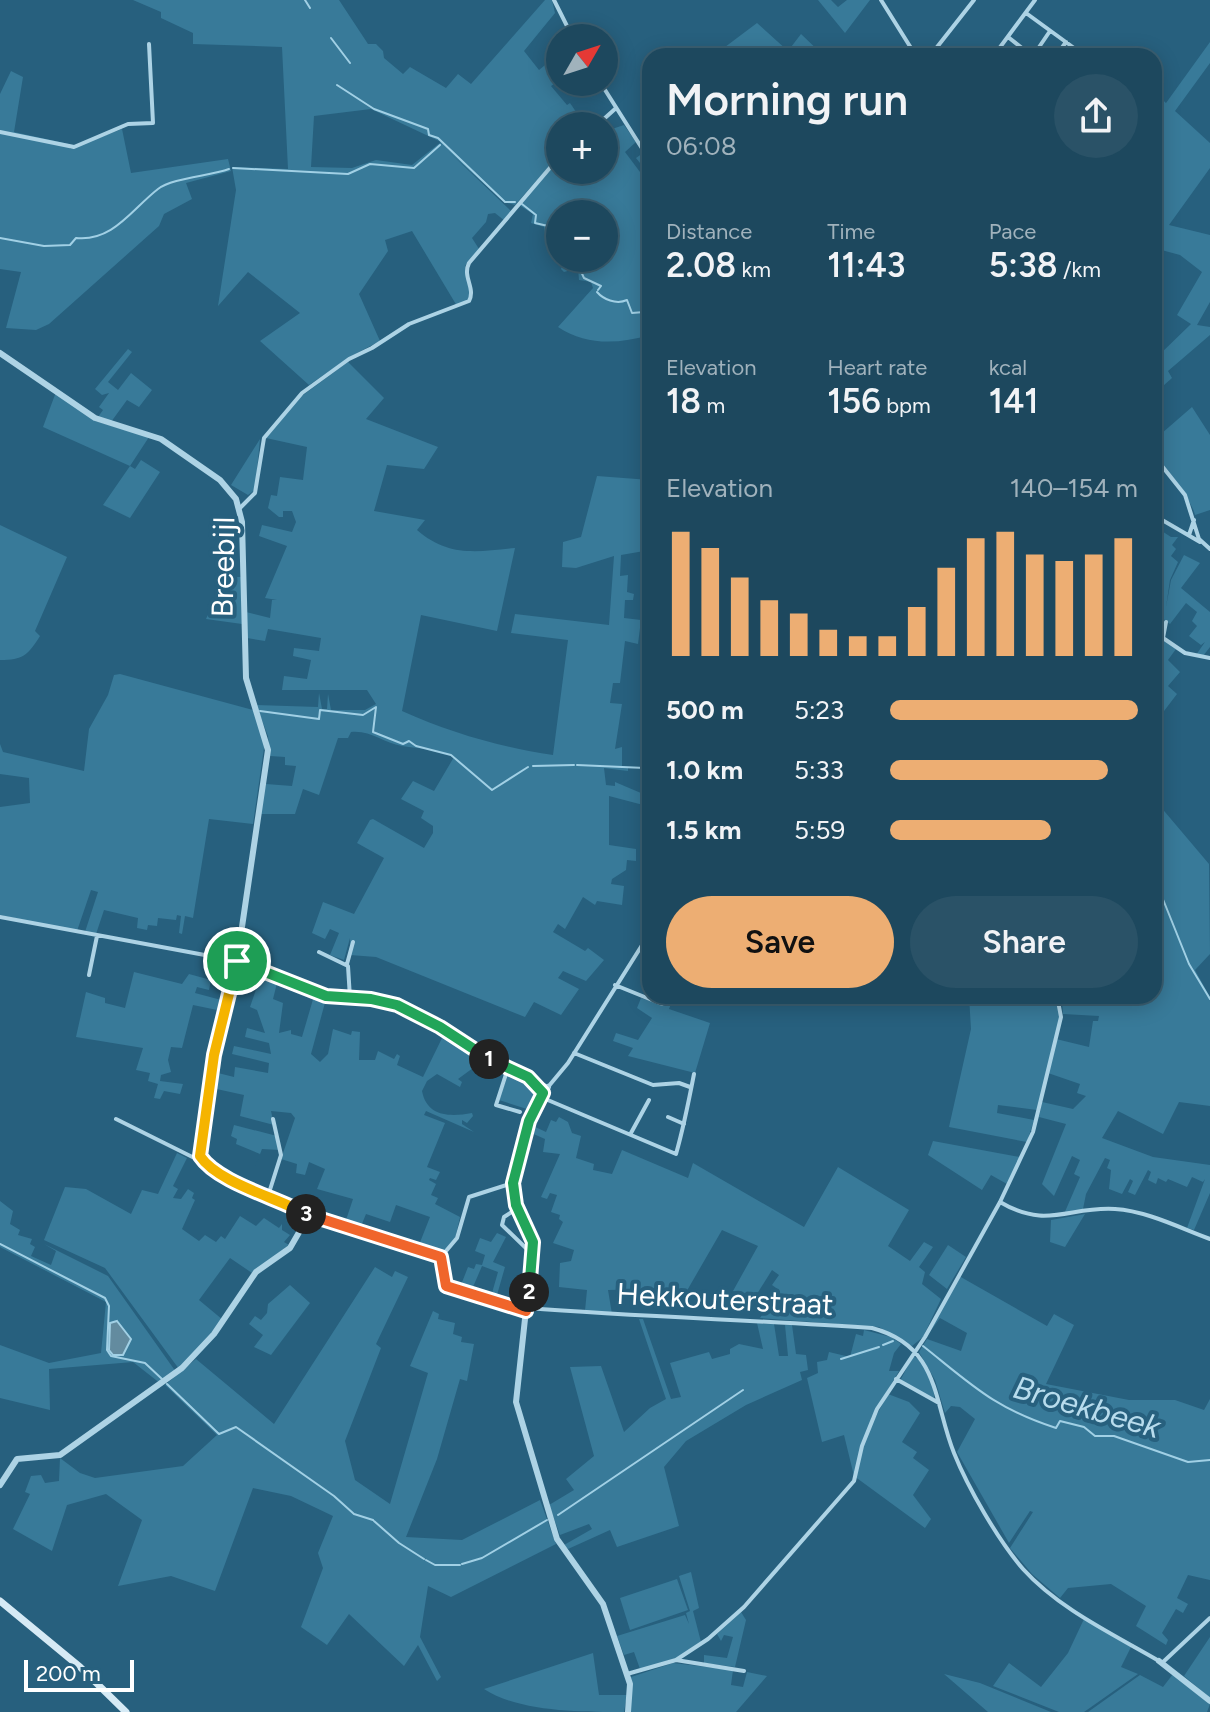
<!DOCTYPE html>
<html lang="en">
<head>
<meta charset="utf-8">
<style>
  body { margin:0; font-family:Figtree,sans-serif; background:#2a5267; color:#f1f3f6; height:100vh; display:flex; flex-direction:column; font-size:30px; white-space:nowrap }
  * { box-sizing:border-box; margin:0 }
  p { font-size:26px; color:#a0b2bc }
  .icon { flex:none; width:44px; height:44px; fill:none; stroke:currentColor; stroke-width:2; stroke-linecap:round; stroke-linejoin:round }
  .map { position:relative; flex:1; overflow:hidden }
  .details { position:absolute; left:642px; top:48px; width:520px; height:956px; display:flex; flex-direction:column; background:#1d485e; border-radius:24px; box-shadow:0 4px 20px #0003,0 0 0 2px #3b6073 }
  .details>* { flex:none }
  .needle { width:52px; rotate:51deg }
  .tools { position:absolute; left:546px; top:24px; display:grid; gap:16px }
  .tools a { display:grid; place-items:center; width:72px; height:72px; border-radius:50%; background:#1d485e; box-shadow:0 4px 20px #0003,0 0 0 2px #3b6073; font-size:40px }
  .scale { position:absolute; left:24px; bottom:20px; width:110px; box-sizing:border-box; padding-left:8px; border:4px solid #fff; border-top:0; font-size:22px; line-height:28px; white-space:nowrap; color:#fff; -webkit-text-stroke:6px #27607e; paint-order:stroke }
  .pin { position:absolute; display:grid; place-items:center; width:68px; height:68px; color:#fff; margin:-34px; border:4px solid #fff; border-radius:50%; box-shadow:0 2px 8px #0007 }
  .km { position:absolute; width:40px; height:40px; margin:-20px; border-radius:50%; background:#222; color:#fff; font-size:22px; line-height:40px; text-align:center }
  .round { display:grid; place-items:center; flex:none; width:84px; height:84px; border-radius:42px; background:#2a5267 }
  .summary { display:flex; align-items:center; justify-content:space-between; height:136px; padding:0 24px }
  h1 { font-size:44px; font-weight:600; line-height:60px }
  .metrics { display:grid; grid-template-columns:repeat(3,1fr); gap:12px; height:136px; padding:8px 24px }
  .metrics div { display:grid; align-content:center }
  .metrics b { font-size:34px; font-weight:600 }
  .metrics small { font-size:22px; font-weight:400 }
  .metrics p { font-size:22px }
  .chart { height:224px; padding:16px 24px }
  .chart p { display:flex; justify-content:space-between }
  .chart svg { width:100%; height:144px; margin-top:8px; stroke:#edae73; stroke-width:6 }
  .button { display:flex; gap:16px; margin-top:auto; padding:16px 24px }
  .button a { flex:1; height:92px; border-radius:48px; background:#edae73; color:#111; font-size:32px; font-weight:600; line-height:92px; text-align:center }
  .button a+a { background:#2a5267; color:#f1f3f6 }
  ul { padding:0 24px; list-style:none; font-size:26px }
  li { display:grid; grid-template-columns:128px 96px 1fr; align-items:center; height:60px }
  li i { height:20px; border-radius:10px; background:#edae73 }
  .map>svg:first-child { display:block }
  .green { fill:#387a99; fill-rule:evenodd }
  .water { fill:#638b9f; stroke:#a1d0e5; stroke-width:2 }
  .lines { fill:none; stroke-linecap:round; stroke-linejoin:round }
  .stream { stroke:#a1d0e5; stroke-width:2 }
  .minor { stroke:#add3e5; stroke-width:4 }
  .tertiary { stroke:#add3e5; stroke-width:6 }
  .secondary { stroke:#d6eaf5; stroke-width:7 }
  .split-1-casing { stroke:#fff; stroke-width:16 }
  .split-2-casing { stroke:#fff; stroke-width:16 }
  .split-3-casing { stroke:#fff; stroke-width:16 }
  .split-4-casing { stroke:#fff; stroke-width:16 }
  .split-1 { stroke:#22a559; stroke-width:10 }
  .split-2 { stroke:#22a559; stroke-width:10 }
  .split-3 { stroke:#f0652b; stroke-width:10 }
  .split-4 { stroke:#f5b400; stroke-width:10 }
  .labels { text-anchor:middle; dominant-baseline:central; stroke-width:8; stroke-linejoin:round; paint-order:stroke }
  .street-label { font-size:30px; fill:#fff; stroke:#27607e }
  .water-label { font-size:32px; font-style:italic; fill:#b8dced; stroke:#27607e }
</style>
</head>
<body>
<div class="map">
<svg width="1210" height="1712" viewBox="0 0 1210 1712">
  <rect width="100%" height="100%" fill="#27607e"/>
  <path class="green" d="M133,0H339L368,44H376L383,51L384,58L403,74L410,67L446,88L458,74L471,84L545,0H552L555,13L524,51L539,70L555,57L560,60V80L551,86L567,105L570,103L583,122L594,116L600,120L594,126H560V154L515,205L504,202L448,151L511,211L505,221L495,213L488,214L486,222L472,238L479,249L465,266L470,293L468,300L457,306L412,231L385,240L388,251L359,294L380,341L353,355L309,385L260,341L300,313L248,272L218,306L236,190L232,167L288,169L282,47L193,44V33L161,18V12ZM371,109L441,142L412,165L376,160L352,168L311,167L314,116Z
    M818,0H831L838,7L847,0H870L845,33Z
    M757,23L788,51L801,34L824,56H725L721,50Z
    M1210,42V63L1175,111L1210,143V168L1169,225L1210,235V302L1197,325L1210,327V335L1168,371L1172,378L1154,394V355L1157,357L1191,324L1177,315L1202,272L1180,255L1154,248V92L1166,103Z
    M11,71L23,77L14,132L69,144L70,149L122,129L131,173L228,159L231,171L186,183L192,199L164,214L159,226L49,324L36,330L6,328L21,272L0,269V94Z
    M603,122L609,130L624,125L636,142L625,152L640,172L644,168L636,158L643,153L650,165V241L647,245L650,248V335C618,344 587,346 558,327L593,288L591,282L579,280L578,268L564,272L561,269L565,258H604V214H560V254L546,240L544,227L531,223L533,214L519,205L560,157V170H604V126H598Z
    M128,349L132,352L108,382L118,390L131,373L152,390L139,407L127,400L111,422L98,417L103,410L99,407L109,393L102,395L95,389Z
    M348,362L384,398L366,419L438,447L424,469L387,465L374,511L425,520L417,530C448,557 476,552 515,548L497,631L421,615L402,711C451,733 500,747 553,755L568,640L511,633L515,614L609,625L614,556L576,568L562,567L563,542L581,537L597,476L650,480V550L621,555L620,576L628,575L627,592L634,594L633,600H625L624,618L641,620L638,644L625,641L620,683H613L610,703L622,704L615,749L622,747V766L628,767V771L604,768L606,785L615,786V782L648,796L647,806L609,796V845L636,849V861L627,860L626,870L612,879L611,884L624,886L622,905L597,901L595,905L583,897L565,929L558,924L553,932L585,951L588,948L604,960L586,981L563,971L558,978L579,989L561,1015L534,1002L525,1017L376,957L350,955V938L344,960L330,955L339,933L330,929L325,939L312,933L323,902L354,914L384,858L357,843L370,820L373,819L424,848L433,833V826L421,818L424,811L401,799L413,781L434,791L454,757C436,748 420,749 402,746C383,743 371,730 351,732L348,738H338L319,795L303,789L295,814H259L266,784L292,786L296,766L285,765V757L270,756L268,736L256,705L318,707L319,693L322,709H327L328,694L331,710H365L376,704L367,690H282L284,676L307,679L311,660L293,656L294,648L319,651L321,638L268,629L265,641L247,638L246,612L270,618L272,600H277L265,598L287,546L259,536L262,525L292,532L296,522L292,511H283V517H279L268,508L271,495L277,496L280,477L303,480L307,447L266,438L299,398Z
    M56,392L95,421L149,437L130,466L135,469L141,460L160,472L130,518L103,505L130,466L43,427Z
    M1192,407L1210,435V510L1195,515C1188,488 1154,467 1154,440Z
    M260,439L255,490L248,495L231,485Z
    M0,525L67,557L35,631L40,636C28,655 23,660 0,660Z
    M1154,526L1171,537H1178L1172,545L1176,549L1171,556L1178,562L1170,580L1166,607L1171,580L1184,555L1200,563L1181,588L1210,612V647L1203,656L1196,655L1205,642L1201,645L1189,636L1197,626L1192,621L1197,612L1186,603L1170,624L1154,612Z
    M235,577H241L242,624L206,619L220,588Z
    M1165,641L1176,649L1168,660L1180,672L1168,686L1177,694L1161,715L1154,707V644Z
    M120,674L253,710L265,741L253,824L209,819L193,918L185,916L182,934L179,933L181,916L177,915L176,920L158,918L157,926L148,925L147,930L137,928L138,918L104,910L96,934L85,932L98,892L91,890L77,931L0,915V807L30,803L29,778L0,774V744L3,752L84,771L89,729L108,695L114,675Z
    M1154,799L1209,864L1210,954L1195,970L1210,997V1106L1179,1102L1163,1134L1118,1111L1102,1138L1153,1157L1210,1165V1193L1194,1230L1187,1228L1205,1179L1203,1182L1192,1177L1187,1187L1168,1179L1166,1182L1158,1178L1156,1184L1148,1180L1151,1172L1148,1170L1135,1195L1128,1192L1133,1181L1130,1179L1122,1194L1109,1189L1111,1170L1107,1168L1110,1160L1105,1158L1086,1194L1083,1209L1064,1214L1080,1177L1074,1174L1080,1160L1072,1156L1054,1196L1042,1184L1066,1124L1039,1117L1042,1102L1073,1109L1086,1096L1077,1093L1080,1084L1048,1073L1056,1039L1089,1047L1093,1021H1098L1099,1016L1063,1014L1062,1002L1070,1000L1069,996H1154Z
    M134,972L182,984L189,974L211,980L209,990L197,987L195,993L225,1001L222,1011L193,1005L182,1048L171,1047L168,1060L171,1072L161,1075L160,1081L183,1084L180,1094L164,1091L160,1099L154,1098L158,1084L148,1081L150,1073L136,1070L143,1048L76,1037L86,992L105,998V1003L125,1008Z
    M262,972L278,979L273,999L283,1003L279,1033L291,1030V1034L302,1037L314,996L326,999L311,1054L320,1062L328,1054L333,1029L351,1035L352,1031L360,1032L359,1060H375L378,1051L394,1059L397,1054L400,1056L397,1065L423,1077L444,1034L482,1059L476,1070L473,1068L458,1079L462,1082L460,1087L437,1074L427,1081L422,1091C427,1117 450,1117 472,1113L473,1116L467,1123L462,1120V1124L474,1132L426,1111L424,1115L445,1123L427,1167L440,1172L436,1180L430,1178L429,1180L436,1184L431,1195L438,1198L435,1204L460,1217L455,1239L443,1253L417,1250L430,1217L396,1205L390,1222L366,1214L359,1231L344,1226L353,1199L317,1189L325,1169L309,1162L305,1175L296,1173L297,1164L281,1159L295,1118L291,1113L271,1111L274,1125L240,1116L244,1095L212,1088L214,1072L234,1077L235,1067L268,1073L269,1063L232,1054L234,1046L271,1054L269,1043L245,1037L247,1028L265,1033L257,1010L250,1007Z
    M668,996H674L669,1009L710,1023L695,1073L628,1056L633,1048L613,1041L616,1033L638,1040L652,1018L637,1008L641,998L663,1005Z
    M969,996H1055L1060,1017L1037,1110L998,1105L997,1113L1034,1120L1027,1142L949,1127L971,1029Z
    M509,1072L528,1081L538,1093L530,1110L499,1100Z
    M559,1117L568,1122L572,1133L581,1136L576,1158L594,1164L593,1170L612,1174L622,1150L688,1178L693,1163L804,1227L838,1167L909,1210L888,1246L910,1261L924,1242L933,1247L919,1267L925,1272L922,1284L941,1299L923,1337L912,1346L879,1327L760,1318L779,1290L772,1285L779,1275L772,1270L755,1297L733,1291L758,1246L722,1230L681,1301L668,1288L662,1297L653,1295V1289L608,1290L612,1314L585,1311L587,1290L559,1287L560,1263L571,1261L574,1250L553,1243L563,1222L559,1219L560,1215L551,1212L557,1195L550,1193L547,1199L541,1197L560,1154L543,1152L545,1139L529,1132L531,1125L546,1132L551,1120L556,1122Z
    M234,1125L277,1136L280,1150L262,1149L253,1172L260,1154L236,1144L237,1139L231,1136Z
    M933,1141L1020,1157L1007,1184L991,1175L982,1190L928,1155Z
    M177,1153L187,1158L173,1186L178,1189L173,1198L181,1199L188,1189L194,1193L192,1198L195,1200L182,1229L199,1241L205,1235L216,1242L221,1236L225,1239L240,1216L256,1226L264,1218L279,1228L282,1224V1230L290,1235L284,1242L289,1245L252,1273L230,1258L199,1300L223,1320L179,1369L105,1268L44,1240L65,1187L86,1189L131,1214L142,1190L158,1194Z
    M0,1201L13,1211L10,1224L20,1230L18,1235L32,1239L30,1244L35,1247L31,1256L51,1265L56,1251L44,1244L108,1276L176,1372L161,1384L133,1362L49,1369L50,1410L0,1398V1345L49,1363L101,1353L106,1302L0,1247ZM117,1321L131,1339L125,1353L113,1355L109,1342L110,1324Z
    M1085,1214L1065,1247L1050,1242L1051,1220Z
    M497,1233L506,1237L493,1262L505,1267L495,1302L490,1300L498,1272L482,1266L470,1294L459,1290L468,1267L474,1269L476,1264L482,1265L485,1255L475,1251L480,1238L491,1242Z
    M948,1245L966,1257L947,1289L929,1275Z
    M375,1267L392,1277L395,1271L408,1277L376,1344L381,1348L345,1441L355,1480L390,1504L428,1373L410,1366L433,1311L439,1314L438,1319L455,1323L453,1334L462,1337L461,1342L474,1344L467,1381L460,1379L437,1459L406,1537L462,1540L540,1500L556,1544L451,1597L428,1586L420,1637L441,1677L437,1681L418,1645L404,1666L349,1614L327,1645L301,1627L323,1568L318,1553L333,1516L291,1496L253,1488L215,1591L171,1576L118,1586L142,1520L106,1494L67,1505L52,1551L13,1529L30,1494L25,1492L31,1476L41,1475L45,1483L59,1481L60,1458L80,1473L95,1478L183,1466L217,1435L165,1385L196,1359L274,1424Z
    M959,1276L1047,1326L1054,1314L1074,1325L1046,1384L1129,1400H1175L1204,1410L1210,1399V1580L1188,1575L1177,1598L1188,1604L1183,1613L1176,1609L1162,1633L1168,1640L1166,1645L1136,1626L1146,1606L1111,1584L1068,1588L1060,1598L1032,1574L1010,1548L1033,1512L1030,1511L1009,1543L957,1452L975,1419L960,1407L951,1406L945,1413L935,1380L919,1352L927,1339L961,1351L967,1333L940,1318L927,1336Z
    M290,1285L310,1303L271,1355L254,1347L263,1335L249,1324L255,1316L261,1320L267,1313L268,1304Z
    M639,1319H643L671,1399L681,1397L670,1363L709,1352L712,1359L730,1354V1349L739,1344L763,1349L757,1323L774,1324L779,1356H788L785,1325H792L796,1354L806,1355L808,1370L800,1372L802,1380L746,1405L686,1441L664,1467L679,1526L617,1547L610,1530L568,1549L564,1545L592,1529L589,1524L560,1535L549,1505L574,1490L566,1479L594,1456L570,1367L601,1366L624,1432L650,1408L666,1399Z
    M864,1330L891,1337L901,1344L894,1353L889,1371H899L871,1418L874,1420L888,1394L909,1402L920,1413L902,1442L917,1452L913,1458L929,1470L913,1495L931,1519L925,1528L854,1476L844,1435L822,1442L807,1378L818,1373L817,1362L827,1360L829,1352L850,1357L856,1334L863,1336Z
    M913,1356C926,1362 935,1384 934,1398L900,1381Z
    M691,1572L699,1608L693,1611L701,1642L675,1659L640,1669L634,1652L624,1655L617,1636L685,1615L689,1624L686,1613L690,1611L679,1576Z
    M677,1579L688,1610L630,1630L620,1598Z
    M741,1612L746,1620L735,1667L704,1663V1655L727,1658L733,1637L724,1635L721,1641L717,1634Z
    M1084,1619L1131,1647L1121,1667L1138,1674L1084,1712H1059L993,1686L1009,1663L1041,1687L1068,1653Z
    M1210,1637V1698L1184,1676Z
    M593,1653L599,1695H627L624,1712C581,1712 519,1712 484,1689Z
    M673,1663L733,1670L731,1685L743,1687L747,1672L767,1676L736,1712H630L631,1677Z
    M944,1674L980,1683L1051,1712H988Z
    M1173,1674L1210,1704L1207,1712H1088L1140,1675L1163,1687Z"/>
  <path class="water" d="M117,1321L131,1339L123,1355H113L109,1350L110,1323Z"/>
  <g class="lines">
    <path class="stream" d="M305,0L310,8
      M331,38L350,63
      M337,85L374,109L428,129L429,135L438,138L505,202H515
      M233,168L348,174L370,164L414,168L440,145
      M522,204L536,215L535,223L548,226V239L560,253
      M0,238L44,246L70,245L76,238C113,242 132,209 158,189C172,178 210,176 229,169
      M570,258L572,261L566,267L578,265L584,278L601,286L598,290
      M597,292C603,299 616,305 627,300L632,313L644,312L650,316
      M260,711L319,719L320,710L363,715L376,707L373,732L403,744L409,741L416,746L451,755L492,790L528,767
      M577,765L645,768
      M533,766L574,765
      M1154,877L1189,964L1210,999
      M0,1244L105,1298L109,1306L107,1350L111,1356L145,1363L162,1379
      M883,1345L893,1341
      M923,1346C972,1385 994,1408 1056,1428L1060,1421L1084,1427L1095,1436H1114L1188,1462L1210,1460
      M841,1359L879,1347
      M167,1384L219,1434L236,1427L334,1496L354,1514L373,1520
      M558,1515L743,1390
      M374,1521L399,1543L424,1559
      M426,1560L435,1565H460
      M462,1564L482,1558L547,1520"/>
    <path class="minor" d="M554,0L573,38
      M881,0L916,56
      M1026,13L1085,56
      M1008,37L1032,56
      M998,50L1035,0
      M930,56L974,0
      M1033,56L1050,31
      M1056,56L1066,42
      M600,82L650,161
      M596,126L615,109
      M0,132L74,147L128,124L153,123L149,44
      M1154,456L1185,495L1199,539L1210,549
      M240,508L255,493L264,438L302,393L349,359L372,348L409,324L469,301C476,288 462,277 469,263L560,156
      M1157,517L1200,542
      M1189,535L1194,520
      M1163,638L1185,653L1210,658
      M1163,638L1166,622
      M1154,642L1163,638
      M0,917L237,961C228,996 189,1133 203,1160
      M319,952L348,966L350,998
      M347,964L353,942
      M89,975L97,936
      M615,985L662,1004
      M574,1053L653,1085L679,1083L690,1087
      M508,1068L496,1105L520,1112
      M529,1078L548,1087L568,1063L644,942L650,801
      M543,1098L676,1154C684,1126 689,1100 694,1074
      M668,1117L684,1124
      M116,1119L309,1215
      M631,1133L649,1100
      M268,1196L281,1155L273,1119
      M1000,1202C1047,1230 1069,1206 1115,1209C1147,1211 1180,1228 1210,1239
      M518,1208L504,1217L502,1225L531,1253
      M441,1257L457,1238L469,1197L513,1183
      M527,1308C642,1317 757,1320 872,1328C940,1346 933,1401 954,1453C968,1488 998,1540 1023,1569C1059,1609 1113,1634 1159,1661
      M896,1379L939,1403
      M676,1660L708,1639L744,1607L854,1481L862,1446L877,1409L925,1337L1000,1202L1033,1132L1061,1017L1057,996
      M1162,1663L1210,1618
      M627,1674L676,1660L744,1671"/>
    <path class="tertiary" d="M0,353L95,418L161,439L220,480L236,499L242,522L246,678L268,750L237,961L326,996L371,999L397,1005L528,1077L543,1093
      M548,1087L529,1121L513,1179L515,1202L533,1245L516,1402L557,1539L603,1604L630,1684L628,1712
      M0,1485L17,1459L60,1455L182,1368L214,1334L256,1272L290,1248L309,1215L441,1257L446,1286L526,1311
      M1159,1661L1210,1701"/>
    <path class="secondary" d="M0,1601L80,1667L126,1712"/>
  </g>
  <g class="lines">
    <g class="split-1-casing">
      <path id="split-1" d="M237,961L326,996L371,999L397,1005L440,1027L489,1059"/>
    </g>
    <g class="split-2-casing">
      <path id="split-2" d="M489,1059L528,1077L543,1093L529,1121L513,1183L516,1205L533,1242L529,1292"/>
    </g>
    <g class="split-3-casing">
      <path id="split-3" d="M306,1214L441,1257L446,1286L526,1311L529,1292"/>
    </g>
    <g class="split-4-casing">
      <path id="split-4" d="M237,961L214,1055L200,1156C218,1183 278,1198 306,1214"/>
    </g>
    <use href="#split-1" class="split-1"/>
    <use href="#split-2" class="split-2"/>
    <use href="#split-3" class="split-3"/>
    <use href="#split-4" class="split-4"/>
  </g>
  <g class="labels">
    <g class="street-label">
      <text transform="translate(223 567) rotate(-89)">Breebijl</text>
      <text transform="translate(725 1299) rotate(3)">Hekkouterstraat</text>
    </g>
    <g class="water-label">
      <text transform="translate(1087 1407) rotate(16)">Broekbeek</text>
    </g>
  </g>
</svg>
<div class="tools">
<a><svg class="needle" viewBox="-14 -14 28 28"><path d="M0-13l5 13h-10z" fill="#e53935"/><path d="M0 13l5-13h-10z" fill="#a0b2bc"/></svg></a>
<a>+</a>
<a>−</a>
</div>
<div class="scale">200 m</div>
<div class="pin" style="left:237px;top:961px;background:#1e9e55"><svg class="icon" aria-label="arrive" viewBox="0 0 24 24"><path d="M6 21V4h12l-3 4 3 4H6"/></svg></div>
<b class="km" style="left:489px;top:1059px">1</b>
<b class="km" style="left:529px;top:1292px">2</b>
<b class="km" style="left:306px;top:1214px">3</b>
<section class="details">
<div class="summary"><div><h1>Morning run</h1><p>06:08</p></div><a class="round"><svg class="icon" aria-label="share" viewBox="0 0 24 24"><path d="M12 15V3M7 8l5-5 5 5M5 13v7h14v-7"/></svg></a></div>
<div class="metrics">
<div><p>Distance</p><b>2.08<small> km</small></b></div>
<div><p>Time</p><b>11:43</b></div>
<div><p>Pace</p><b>5:38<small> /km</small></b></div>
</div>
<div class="metrics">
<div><p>Elevation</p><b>18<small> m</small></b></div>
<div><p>Heart rate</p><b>156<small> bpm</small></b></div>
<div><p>kcal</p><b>141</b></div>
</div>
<div class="chart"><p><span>Elevation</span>140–154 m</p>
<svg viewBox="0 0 160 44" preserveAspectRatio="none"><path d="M5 44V6M15 44V11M25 44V20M35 44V27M45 44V31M55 44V36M65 44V38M75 44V38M85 44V29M95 44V17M105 44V8M115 44V6M125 44V13M135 44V15M145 44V13M155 44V8"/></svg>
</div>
<ul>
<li><b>500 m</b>5:23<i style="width:100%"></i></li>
<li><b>1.0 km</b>5:33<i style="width:88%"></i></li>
<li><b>1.5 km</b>5:59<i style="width:65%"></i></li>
</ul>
<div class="button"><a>Save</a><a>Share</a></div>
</section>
</div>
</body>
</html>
